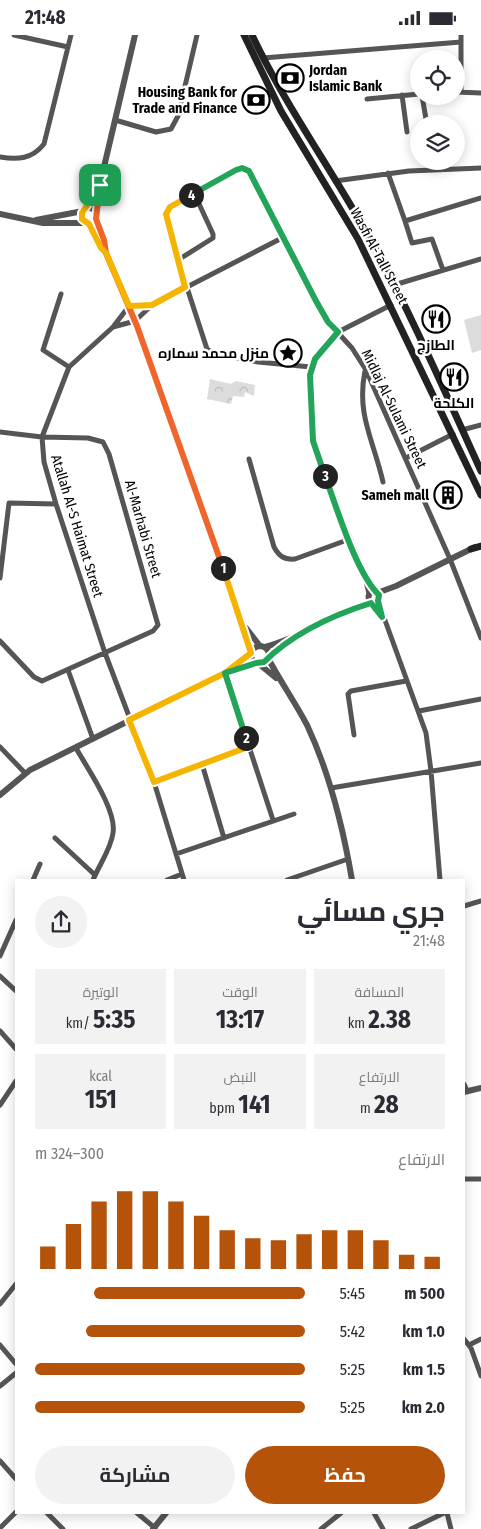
<!DOCTYPE html>
<html lang="ar">
<head>
<meta charset="utf-8">
<style>
  body { margin:0; font-family:"Fira Sans Condensed",Cairo,sans-serif; background:#f2f2f3; color:#2b2b33; direction:rtl; height:100vh; display:flex; flex-direction:column; font-size:19px; white-space:nowrap }
  * { box-sizing:border-box; margin:0 }
  p { font-size:16px; color:#7c7c81 }
  .icon { flex:none; width:28px; height:28px; fill:none; stroke:currentColor; stroke-width:2; stroke-linecap:round; stroke-linejoin:round }
  .map { position:relative; flex:1; overflow:hidden; direction:ltr }
  .sheet { position:absolute; left:15px; top:844px; width:450px; height:635px; display:flex; flex-direction:column; background:#fff; border-radius:0px; box-shadow:0 2px 12px #0003; direction:rtl }
  .sheet>* { flex:none }
  .controls { position:absolute; left:410px; top:15px; display:grid; gap:10px }
  .controls a { display:grid; place-items:center; width:55px; height:55px; border-radius:50%; background:#fff; box-shadow:0 2px 12px #0003; font-size:25px }
  .pin { position:absolute; display:grid; place-items:center; width:42px; height:42px; color:#fff; margin:-21px; border-radius:10px; box-shadow:0 2px 8px #0006 }
  .km { position:absolute; width:25px; height:25px; margin:-12px; border-radius:50%; background:#222; color:#fff; font-size:14px; line-height:25px; text-align:center }
  .round { display:grid; place-items:center; flex:none; width:52px; height:52px; border-radius:26px; background:#f2f2f3 }
  .summary { display:flex; align-items:center; justify-content:space-between; height:85px; padding:0 20px }
  h1 { font-size:28px; font-weight:700; line-height:38px }
  .metrics { display:grid; grid-template-columns:repeat(3,1fr); gap:8px; height:85px; padding:5px 20px }
  .metrics div { display:grid; align-content:center; border-radius:0px; background:#f2f2f3; text-align:center }
  .metrics b { font-size:25px; font-weight:700 }
  .metrics small { font-size:14px; font-weight:400 }
  .metrics p { font-size:14px }
  .chart { height:140px; padding:10px 20px }
  .chart p { display:flex; justify-content:space-between }
  .chart svg { width:100%; height:90px; margin-top:5px; stroke:#b45309; stroke-width:6 }
  .button { display:flex; gap:10px; margin-top:auto; padding:10px 20px }
  .button a { flex:1; height:58px; border-radius:30px; background:#b45309; color:#fff; font-size:20px; font-weight:700; line-height:58px; text-align:center }
  .button a+a { background:#f2f2f3; color:#2b2b33 }
  ul { padding:0 20px; list-style:none; font-size:16px }
  li { display:grid; grid-template-columns:80px 60px 1fr; align-items:center; height:38px }
  li i { height:12px; border-radius:6px; background:#b45309 }
  .status { display:flex; justify-content:space-between; align-items:center; height:35px; padding:0 25px; background:#fff; direction:ltr }
  .status svg { height:14px; fill:currentColor }
  .map>svg:first-child { display:block }
  .forest { fill:url(#forest-crowns) }
  .green { fill:#dcdcdc }
  .lines { fill:none; stroke-linecap:round; stroke-linejoin:round }
  .minor { stroke:#555; stroke-width:5 }
  .tertiary { stroke:#555; stroke-width:6 }
  .secondary { stroke:#222; stroke-width:7 }
  .split-1-casing { stroke:#fff; stroke-width:10 }
  .split-2-casing { stroke:#fff; stroke-width:10 }
  .split-3-casing { stroke:#fff; stroke-width:10 }
  .split-4-casing { stroke:#fff; stroke-width:10 }
  .split-5-casing { stroke:#fff; stroke-width:10 }
  .split-1 { stroke:#f0652b; stroke-width:6 }
  .split-2 { stroke:#f5b400; stroke-width:6 }
  .split-3 { stroke:#22a559; stroke-width:6 }
  .split-4 { stroke:#22a559; stroke-width:6 }
  .split-5 { stroke:#f5b400; stroke-width:6 }
  .labels { text-anchor:middle; dominant-baseline:central; stroke-width:5; stroke-linejoin:round; paint-order:stroke }
  .poi-label { font-size:14px; font-weight:bold; fill:#000; stroke:#fff; text-anchor:end }
  .street-label { font-size:14px; fill:#000; stroke:#fff }
</style>
</head>
<body>
<div class="status"><b>21:48</b><svg viewBox="0 0 49 12"><path d="M0 12V9h3v3zM5 12V6h3v6zM10 12V3h3v9zM15 12V0h3v12zM26 1h20v11H26zM47 4h2v5h-2z"/></svg></div>
<div class="map">
<svg width="481" height="1494" viewBox="0 0 481 1494">
  <defs>
    <pattern id="forest-crowns" width="20" height="18" patternUnits="userSpaceOnUse" patternTransform="scale(1.25)"><rect width="20" height="18" fill="#dcdcdc"/><path d="M2 6a3 3 0 1 1 6 0M12 15a3 3 0 1 1 6 0" fill="none" stroke="#bbb"/></pattern>
  </defs>
  <rect width="100%" height="100%" fill="#fff"/>
  <path class="forest" d="M210,344L231,349L236,346L255,350L254,361L245,357L244,362L233,361L231,369L207,364Z"/>
  <path class="green" d="M481,280V315L472,318L464,285Z"/>
  <g class="lines">
    <path class="minor" d="M14,0L68,12
      M263,23L461,7
      M461,56V0
      M456,57L481,58
      M402,60L407,97
      M422,61L426,84
      M367,64L419,59
      M115,85L156,97L171,94L178,81L197,0
      M0,122C18,125 32,124 44,109L71,0
      M388,138L405,186L481,163
      M335,146L409,136L481,133
      M405,186L412,208L432,204L443,235
      M178,225L213,203V199L194,158
      M394,250L481,224
      M61,259L43,315L69,332
      M152,270L129,271L113,292L69,332L42,402L44,427L56,469L105,618L154,747L184,845
      M113,292L135,286L152,270L282,203
      M311,332L258,327L213,318L207,314L178,225L166,182L170,172L235,135L246,133L252,140L282,203L328,287L352,313L366,335L450,524L481,603
      M365,336C356,380 374,406 383,447
      M462,395L481,390
      M0,397L42,402L88,403L103,407L109,419L158,590L153,596L42,646L34,642L0,606
      M406,423L453,399
      M249,424L274,512C279,521 284,525 295,524L350,504
      M0,543L9,468L56,469
      M366,546L369,559
      M375,557L365,541L315,415L310,340L315,324L338,297L391,270
      M378,566L426,698L431,736L440,845
      M68,635L93,704
      M225,638L273,785
      M419,676L481,664
      M354,700L348,659L351,656L406,646
      M0,712L25,738
      M76,713C87,733 117,775 113,798C111,814 99,830 93,845
      M202,729L224,803
      M154,747L249,712
      M331,753L481,728
      M55,803L95,840
      M176,819L294,779
      M33,845L40,829
      M167,845L182,839
      M287,845L348,824
      M464,871L481,866
      M0,921L16,885
      M0,941L16,956
      M0,996L16,1014
      M464,1049L467,1056
      M0,1070L16,1046
      M464,1144H481
      M0,1269L16,1249
      M464,1304L471,1313L481,1341
      M0,1310L16,1329
      M469,1310L481,1304
      M0,1351L16,1338
      M0,1426L16,1444
      M47,1478L63,1494
      M137,1478L155,1493
      M374,1478L383,1494
      M447,1478L451,1494
      M0,1493L16,1477
      M321,1494L341,1478
      M411,1494L444,1478"/>
    <path class="tertiary" d="M81 181a8 8 0 1 1 16 0a8 8 0 1 1-16 0Z
      M86,174L100,149L135,0
      M96,177L100,151
      M0,179L43,188H85
      M96,184L106,211V219
      M36,185L83,176
      M89,189L106,219L137,291L251,617
      M368.5 562a5.5 5.5 0 1 1 11 0a5.5 5.5 0 1 1-11 0Z
      M377,558L396,551L475,512
      M246,593L260,611
      M251 620a9 9 0 1 1 18 0a9 9 0 1 1-18 0Z
      M265,612C302,602 334,580 371,567
      M268,621L285,608
      M268,623C280,646 295,667 307,690C330,739 343,792 352,845
      M259,629L276,643
      M233,634L256,628
      M0,760L30,735L225,638L251,618
      M464,1057L481,1053
      M153,1494L166,1478"/>
    <path class="secondary" d="M244,0L281,76L358,204L481,460
      M252,0C285,70 330,132 368,200C410,276 445,357 481,436
      M471,514L481,511"/>
  </g>
  <g class="lines">
    <g class="split-1-casing">
      <path id="split-1" d="M100,150L96,184L104,205L106,218L137,291L223,533"/>
    </g>
    <g class="split-2-casing">
      <path id="split-2" d="M223,533L251,618L225,638L129,685L154,747L248,712L246,703"/>
    </g>
    <g class="split-3-casing">
      <path id="split-3" d="M246,703L225,638L256,628L264,627C292,599 333,580 371,568L382,582L378,566L379,560C356,538 337,473 325,441"/>
    </g>
    <g class="split-4-casing">
      <path id="split-4" d="M191,160L236,135L242,133L249,136L316,266L328,287L338,297L315,324L310,340L313,406L325,441"/>
    </g>
    <g class="split-5-casing">
      <path id="split-5" d="M100,150L82,178V184L89,189L101,213L106,218L129,271L152,270L185,252L166,179L170,172L191,160"/>
    </g>
    <use href="#split-1" class="split-1"/>
    <use href="#split-2" class="split-2"/>
    <use href="#split-3" class="split-3"/>
    <use href="#split-4" class="split-4"/>
    <use href="#split-5" class="split-5"/>
  </g>
  <defs>
    <g id="bank-ring" transform="scale(1.4375)"><circle r="9.5" fill="#fff" stroke="#000" stroke-width="1.5"/><path d="M-6-4H6V4H-6ZM0-2.3a2.3 2.3 0 1 0 0 4.6a2.3 2.3 0 1 0 0-4.6Z" fill="#000"/></g>
    <g id="restaurant-ring" transform="scale(1.4375)"><circle r="9.5" fill="#fff" stroke="#000" stroke-width="1.5"/><path d="M-5-6h1v4h1v-4h1v4h1v-4h1v5L-1.5 .5V6h-2V.5L-5-1ZM5-6V6H3V1.5H1.5Q1.5-4 5-6Z" fill="#000"/></g>
    <g id="sight-ring" transform="scale(1.4375)"><circle r="9.5" fill="#fff" stroke="#000" stroke-width="1.5"/><path d="M0-6L1.8-2.2L6-1.7L2.9 1.2L3.7 5.4L0 3.3L-3.7 5.4L-2.9 1.2L-6-1.7L-1.8-2.2Z" fill="#000"/></g>
    <g id="building-ring" transform="scale(1.4375)"><circle r="9.5" fill="#fff" stroke="#000" stroke-width="1.5"/><path d="M-4-6H4V6H1V3H-1V6H-4ZM-2.5-4.3h1.7v1.8h-1.7ZM.8-4.3h1.7v1.8H.8ZM-2.5-1h1.7V.8h-1.7ZM.8-1h1.7V.8H.8Z" fill="#000"/></g>
  </defs>
  <g fill-rule="evenodd">
    <use href="#bank-ring" x="290" y="43"/>
    <use href="#bank-ring" x="256" y="65"/>
    <use href="#restaurant-ring" x="436" y="284"/>
    <use href="#sight-ring" x="288" y="318"/>
    <use href="#restaurant-ring" x="454" y="342"/>
    <use href="#building-ring" x="448" y="460"/>
  </g>
  <g class="labels">
    <g class="poi-label">
      <text x="309" y="35" text-anchor="start">Jordan<tspan x="309" dy="16">Islamic Bank</tspan></text>
      <text x="237" y="57">Housing Bank for<tspan x="237" dy="16">Trade and Finance</tspan></text>
      <text x="436" y="310" text-anchor="middle">الطازج</text>
      <text x="269" y="318">منزل محمد سماره</text>
      <text x="454" y="368" text-anchor="middle">الكلحة</text>
      <text x="429" y="460">Sameh mall</text>
    </g>
    <g class="street-label">
      <text transform="translate(379 221) rotate(62)">Wasfi Al-Tall Street</text>
      <text transform="translate(394 374) rotate(64)">Midlaj Al-Sulami Street</text>
      <text transform="translate(77 491) rotate(73)">Atallah Al-S Haimat Street</text>
      <text transform="translate(143 494) rotate(74)">Al-Marhabi Street</text>
    </g>
  </g>
</svg>
<div class="controls">
<a><svg class="icon" aria-label="locate" viewBox="0 0 24 24"><circle cx="12" cy="12" r="6"/><path d="M12 2v4M12 18v4M2 12h4M18 12h4"/></svg></a>
<a><svg class="icon" aria-label="layers" viewBox="0 0 24 24"><path d="M12 4l9 5-9 5-9-5zM3 14l9 5 9-5"/></svg></a>
</div>
<div class="pin" style="left:100px;top:150px;background:#1e9e55"><svg class="icon" aria-label="arrive" viewBox="0 0 24 24"><path d="M6 21V4h12l-3 4 3 4H6"/></svg></div>
<b class="km" style="left:223px;top:533px">1</b>
<b class="km" style="left:246px;top:703px">2</b>
<b class="km" style="left:325px;top:441px">3</b>
<b class="km" style="left:191px;top:160px">4</b>
<section class="sheet">
<div class="summary"><div><h1>جري مسائي</h1><p>21:48</p></div><a class="round"><svg class="icon" aria-label="share" viewBox="0 0 24 24"><path d="M12 15V3M7 8l5-5 5 5M5 13v7h14v-7"/></svg></a></div>
<div class="metrics">
<div><p>المسافة</p><b>2.38<small> km</small></b></div>
<div><p>الوقت</p><b>13:17</b></div>
<div><p>الوتيرة</p><b>5:35<small> /km</small></b></div>
</div>
<div class="metrics">
<div><p>الارتفاع</p><b>28<small> m</small></b></div>
<div><p>النبض</p><b>141<small> bpm</small></b></div>
<div><p>kcal</p><b>151</b></div>
</div>
<div class="chart"><p><span>الارتفاع</span>300–324 m</p>
<svg viewBox="0 0 160 44" preserveAspectRatio="none"><path d="M5 44V33M15 44V22M25 44V11M35 44V6M45 44V6M55 44V11M65 44V18M75 44V25M85 44V29M95 44V30M105 44V27M115 44V25M125 44V25M135 44V30M145 44V37M155 44V38"/></svg>
</div>
<ul>
<li><b>500 m</b>5:45<i style="width:78%"></i></li>
<li><b>1.0 km</b>5:42<i style="width:81%"></i></li>
<li><b>1.5 km</b>5:25<i style="width:100%"></i></li>
<li><b>2.0 km</b>5:25<i style="width:100%"></i></li>
</ul>
<div class="button"><a>حفظ</a><a>مشاركة</a></div>
</section>
</div>
</body>
</html>
